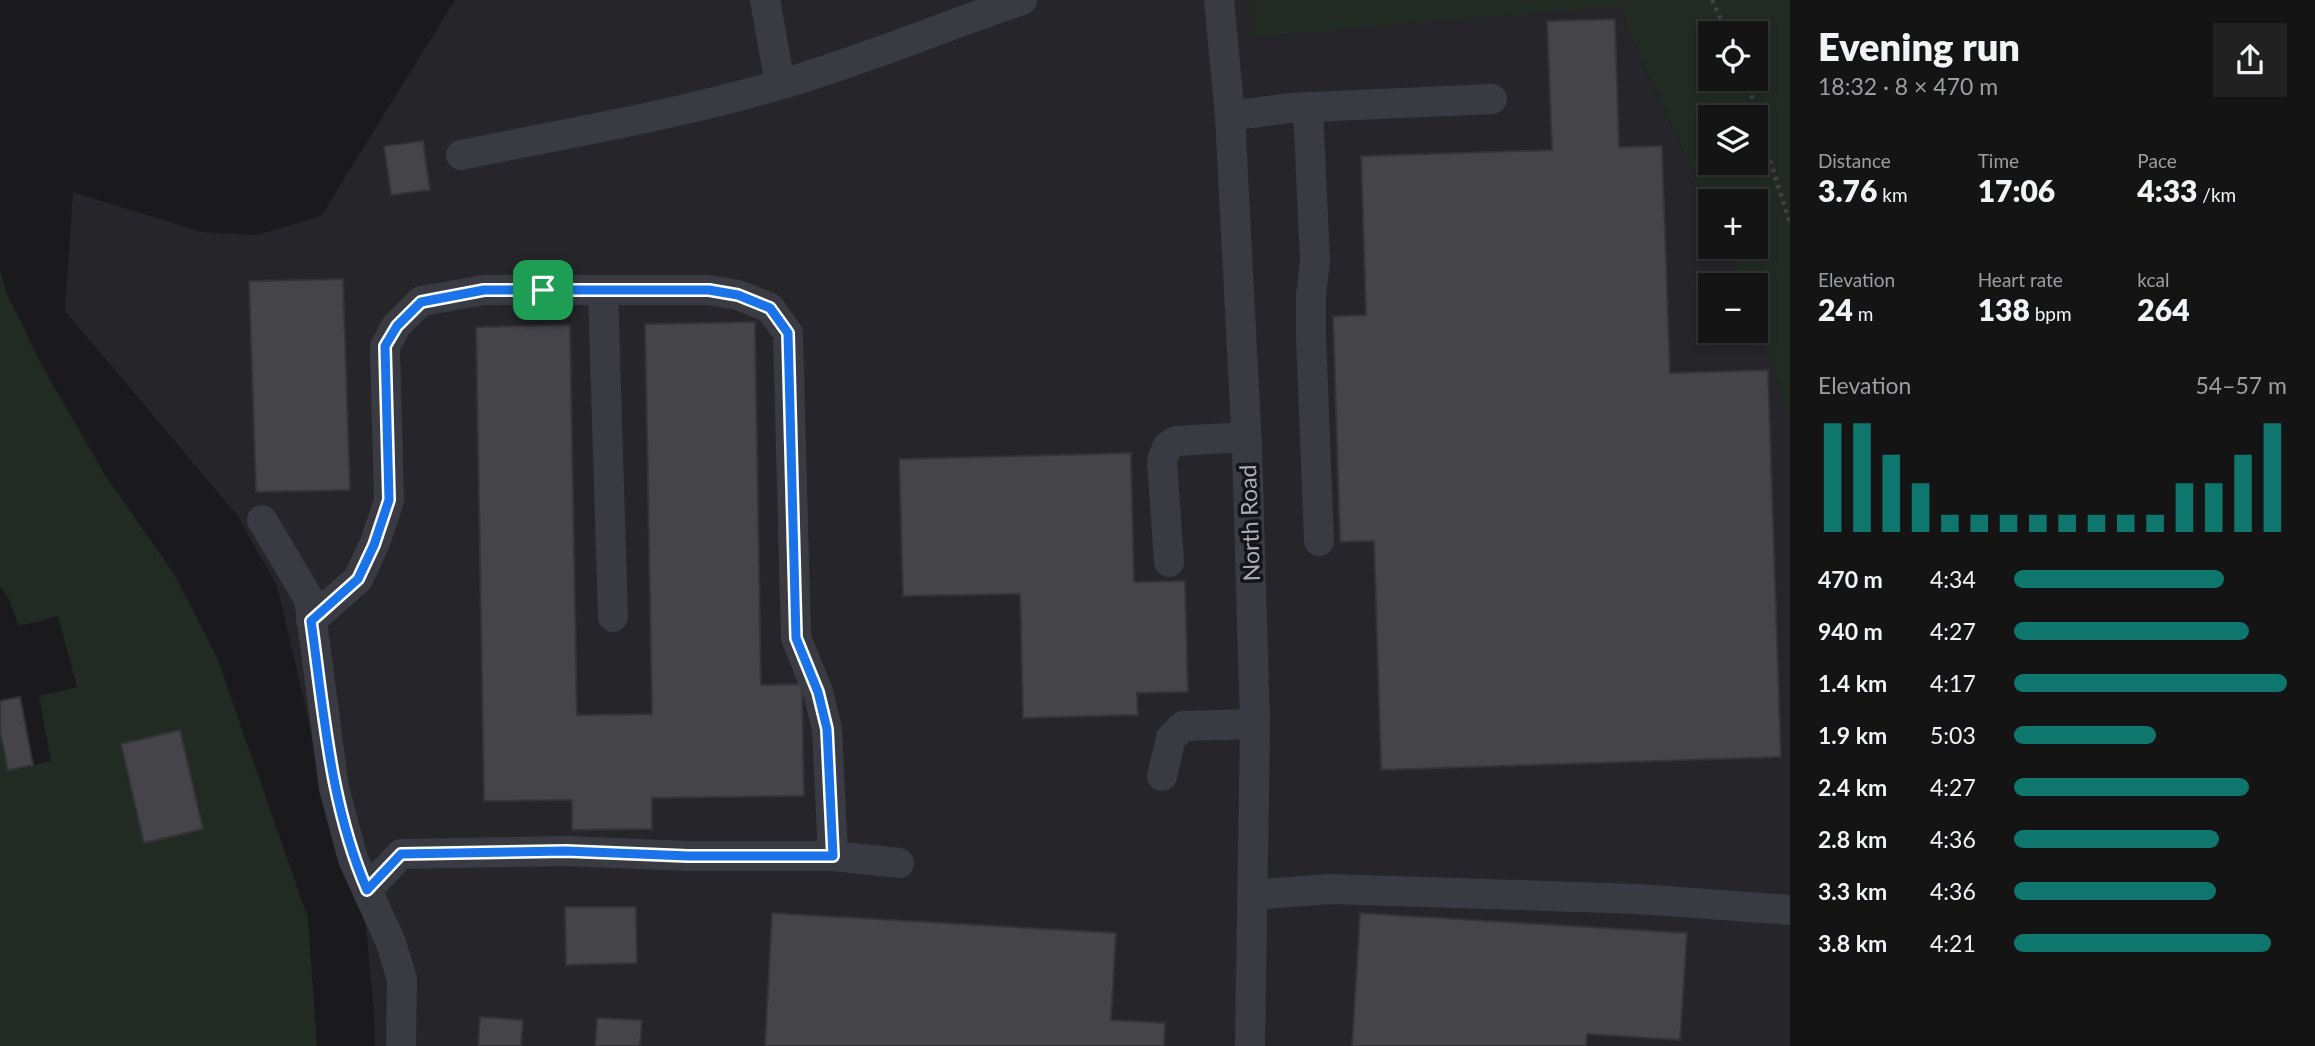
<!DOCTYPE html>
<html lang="en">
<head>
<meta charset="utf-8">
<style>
  body { margin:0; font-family:Lato,sans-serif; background:#212122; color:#f1f3f6; height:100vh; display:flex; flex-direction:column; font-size:26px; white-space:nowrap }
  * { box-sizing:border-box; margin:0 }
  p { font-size:23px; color:#9d9ea0 }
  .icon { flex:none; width:38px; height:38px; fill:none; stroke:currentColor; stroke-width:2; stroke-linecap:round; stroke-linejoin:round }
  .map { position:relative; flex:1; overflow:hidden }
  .side { display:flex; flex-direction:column; background:#141415; width:525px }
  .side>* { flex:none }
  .buttons { position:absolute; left:1698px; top:21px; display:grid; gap:14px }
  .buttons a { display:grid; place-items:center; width:70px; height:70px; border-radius:0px; background:#141415; box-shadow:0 4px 10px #0003,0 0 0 2px #333334; font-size:35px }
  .pin { position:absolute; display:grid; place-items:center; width:60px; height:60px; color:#fff; margin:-30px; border-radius:14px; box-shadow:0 4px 10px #0006 }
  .round { display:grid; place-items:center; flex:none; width:74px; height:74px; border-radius:0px; background:#212122 }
  .summary { display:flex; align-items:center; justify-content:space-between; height:119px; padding:0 28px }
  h1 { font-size:38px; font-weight:800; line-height:52px }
  .metrics { display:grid; grid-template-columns:repeat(3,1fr); gap:10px; height:119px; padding:7px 28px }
  .metrics div { display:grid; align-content:center }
  .metrics b { font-size:30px; font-weight:800 }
  .metrics small { font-size:19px; font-weight:400 }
  .metrics p { font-size:19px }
  .chart { height:196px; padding:14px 28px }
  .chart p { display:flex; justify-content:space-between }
  .chart svg { width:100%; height:126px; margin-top:7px; stroke:#0f766e; stroke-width:6 }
  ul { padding:0 28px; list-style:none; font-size:23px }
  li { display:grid; grid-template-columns:112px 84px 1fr; align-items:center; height:52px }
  li i { height:18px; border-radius:9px; background:#0f766e }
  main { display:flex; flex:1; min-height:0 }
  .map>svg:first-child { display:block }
  .built { fill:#262529 }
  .green { fill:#212b23; fill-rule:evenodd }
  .building { fill:#444449; stroke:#343338; stroke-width:2 }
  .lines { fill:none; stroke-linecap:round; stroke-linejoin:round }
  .path { stroke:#404249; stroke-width:4.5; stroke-dasharray:3.5 5; stroke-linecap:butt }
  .minor { stroke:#3a3b42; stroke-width:30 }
  .route-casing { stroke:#fff; stroke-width:14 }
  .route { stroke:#1a73e8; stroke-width:9 }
  .labels { text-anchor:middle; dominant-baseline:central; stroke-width:7; stroke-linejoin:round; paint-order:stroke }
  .street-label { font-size:23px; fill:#abafbd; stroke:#151417 }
</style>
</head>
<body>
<main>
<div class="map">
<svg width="1790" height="1046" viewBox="0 0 1790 1046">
  <rect width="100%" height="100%" fill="#1a1a1c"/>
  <path class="built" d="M455,0H1623L1628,31L1710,209V247H1727L1745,285H1710V331H1755V314L1790,420V1046H375L374,1013L365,916L326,812L306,709L277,586L237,515L65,311L73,192L202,232L257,235L321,216Z"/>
  <path class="green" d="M1250,0H1790V420L1755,314V285H1745L1727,247H1755V201H1710V209L1628,31L1623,6L1252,37ZM1710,33H1755V79H1710ZM1710,117H1755V163H1710Z
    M0,270L6,292L42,366L105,475L174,574L216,655L308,918L317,1046H0V732L8,770L51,761L39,696L77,687L58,616L19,626L9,599L0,586Z"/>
  <path class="building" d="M1615,19L1619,147L1662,146L1670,373L1768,370L1781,757L1381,770L1374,541L1340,542L1333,316L1366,315L1361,156L1552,150L1547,21Z
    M423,141L430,190L391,195L384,146Z
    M343,279L350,490L256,492L249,281Z
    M755,322L761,685L802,684L804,796L652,798V829L572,830V800L484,801L476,327L570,325L577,715L652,714L645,324Z
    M1131,453L1134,582L1185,581L1188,692L1137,693L1138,715L1023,718L1020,594L903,596L899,459Z
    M20,697L33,765L8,770L0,731V701Z
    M180,730L203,829L144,843L121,744Z
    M565,907H636L637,963L566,965Z
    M772,913L1116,933L1111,1020L1165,1023L1164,1046H765Z
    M1360,913L1687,933L1680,1040L1587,1034L1586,1046H1352Z
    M480,1017L523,1020L521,1046H478Z
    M597,1018L642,1020L640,1046H595Z"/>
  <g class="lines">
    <path class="path" d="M1712,0L1727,33
      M1747,79L1765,145L1790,223"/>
    <path class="minor" d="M765,0L780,84
      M1219,0L1230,116L1247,448L1255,724L1250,1046
      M1308,108L1315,261L1311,296V336L1319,541
      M1230,116L1289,108L1492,99
      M461,155C568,133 677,115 782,84C864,60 942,27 1022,0
      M603,290L613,617
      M262,520L309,599L334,788L353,859L391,943L402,979L401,1046
      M1169,562L1162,461L1167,447L1176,441L1246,437
      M311,621L358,579L374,545L389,501L385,347L396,326L421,301L484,290H709L738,295L770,308L788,333L796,638L818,692L827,729L833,856
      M1162,776L1171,738L1183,726L1255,724
      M367,890L401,854L566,851L688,856H833L899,863
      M1252,895L1330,889L1638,899L1790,910"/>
  </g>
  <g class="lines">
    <g class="route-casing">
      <path id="route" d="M484,290H709L738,295L770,308L788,333L796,638L818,692L827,729L833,856H688L566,851L401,854L367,890C330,805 324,712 311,621L358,579L374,545L389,500L385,346L397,326L421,302Z"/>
    </g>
    <use href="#route" class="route"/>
  </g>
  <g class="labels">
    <g class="street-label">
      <text transform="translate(1249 523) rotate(-92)">North Road</text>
    </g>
  </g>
</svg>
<div class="buttons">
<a><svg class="icon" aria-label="locate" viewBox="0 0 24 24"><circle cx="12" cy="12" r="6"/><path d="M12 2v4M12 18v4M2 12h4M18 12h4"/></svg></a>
<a><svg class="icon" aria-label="layers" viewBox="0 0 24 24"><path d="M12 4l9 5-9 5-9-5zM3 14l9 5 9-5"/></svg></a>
<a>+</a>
<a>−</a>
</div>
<div class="pin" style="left:543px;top:290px;background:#1e9e55"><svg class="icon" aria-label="arrive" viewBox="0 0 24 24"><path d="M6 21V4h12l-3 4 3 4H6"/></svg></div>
</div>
<section class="side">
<div class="summary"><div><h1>Evening run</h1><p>18:32 · 8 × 470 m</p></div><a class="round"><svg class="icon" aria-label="share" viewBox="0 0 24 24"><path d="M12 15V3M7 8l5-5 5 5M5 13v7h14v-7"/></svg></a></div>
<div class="metrics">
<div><p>Distance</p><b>3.76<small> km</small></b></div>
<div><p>Time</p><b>17:06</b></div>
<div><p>Pace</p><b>4:33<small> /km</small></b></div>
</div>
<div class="metrics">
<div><p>Elevation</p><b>24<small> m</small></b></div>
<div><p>Heart rate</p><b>138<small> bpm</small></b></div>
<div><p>kcal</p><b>264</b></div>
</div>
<div class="chart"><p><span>Elevation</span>54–57 m</p>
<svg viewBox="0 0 160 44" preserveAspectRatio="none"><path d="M5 44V6M15 44V6M25 44V17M35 44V27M45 44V38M55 44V38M65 44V38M75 44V38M85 44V38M95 44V38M105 44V38M115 44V38M125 44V27M135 44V27M145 44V17M155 44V6"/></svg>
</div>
<ul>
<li><b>470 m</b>4:34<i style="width:77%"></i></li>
<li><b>940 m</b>4:27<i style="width:86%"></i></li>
<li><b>1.4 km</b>4:17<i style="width:100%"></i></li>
<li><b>1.9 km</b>5:03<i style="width:52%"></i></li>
<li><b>2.4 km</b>4:27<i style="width:86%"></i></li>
<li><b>2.8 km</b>4:36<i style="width:75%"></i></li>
<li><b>3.3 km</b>4:36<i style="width:74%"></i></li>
<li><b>3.8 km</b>4:21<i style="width:94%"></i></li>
</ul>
</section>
</main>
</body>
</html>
